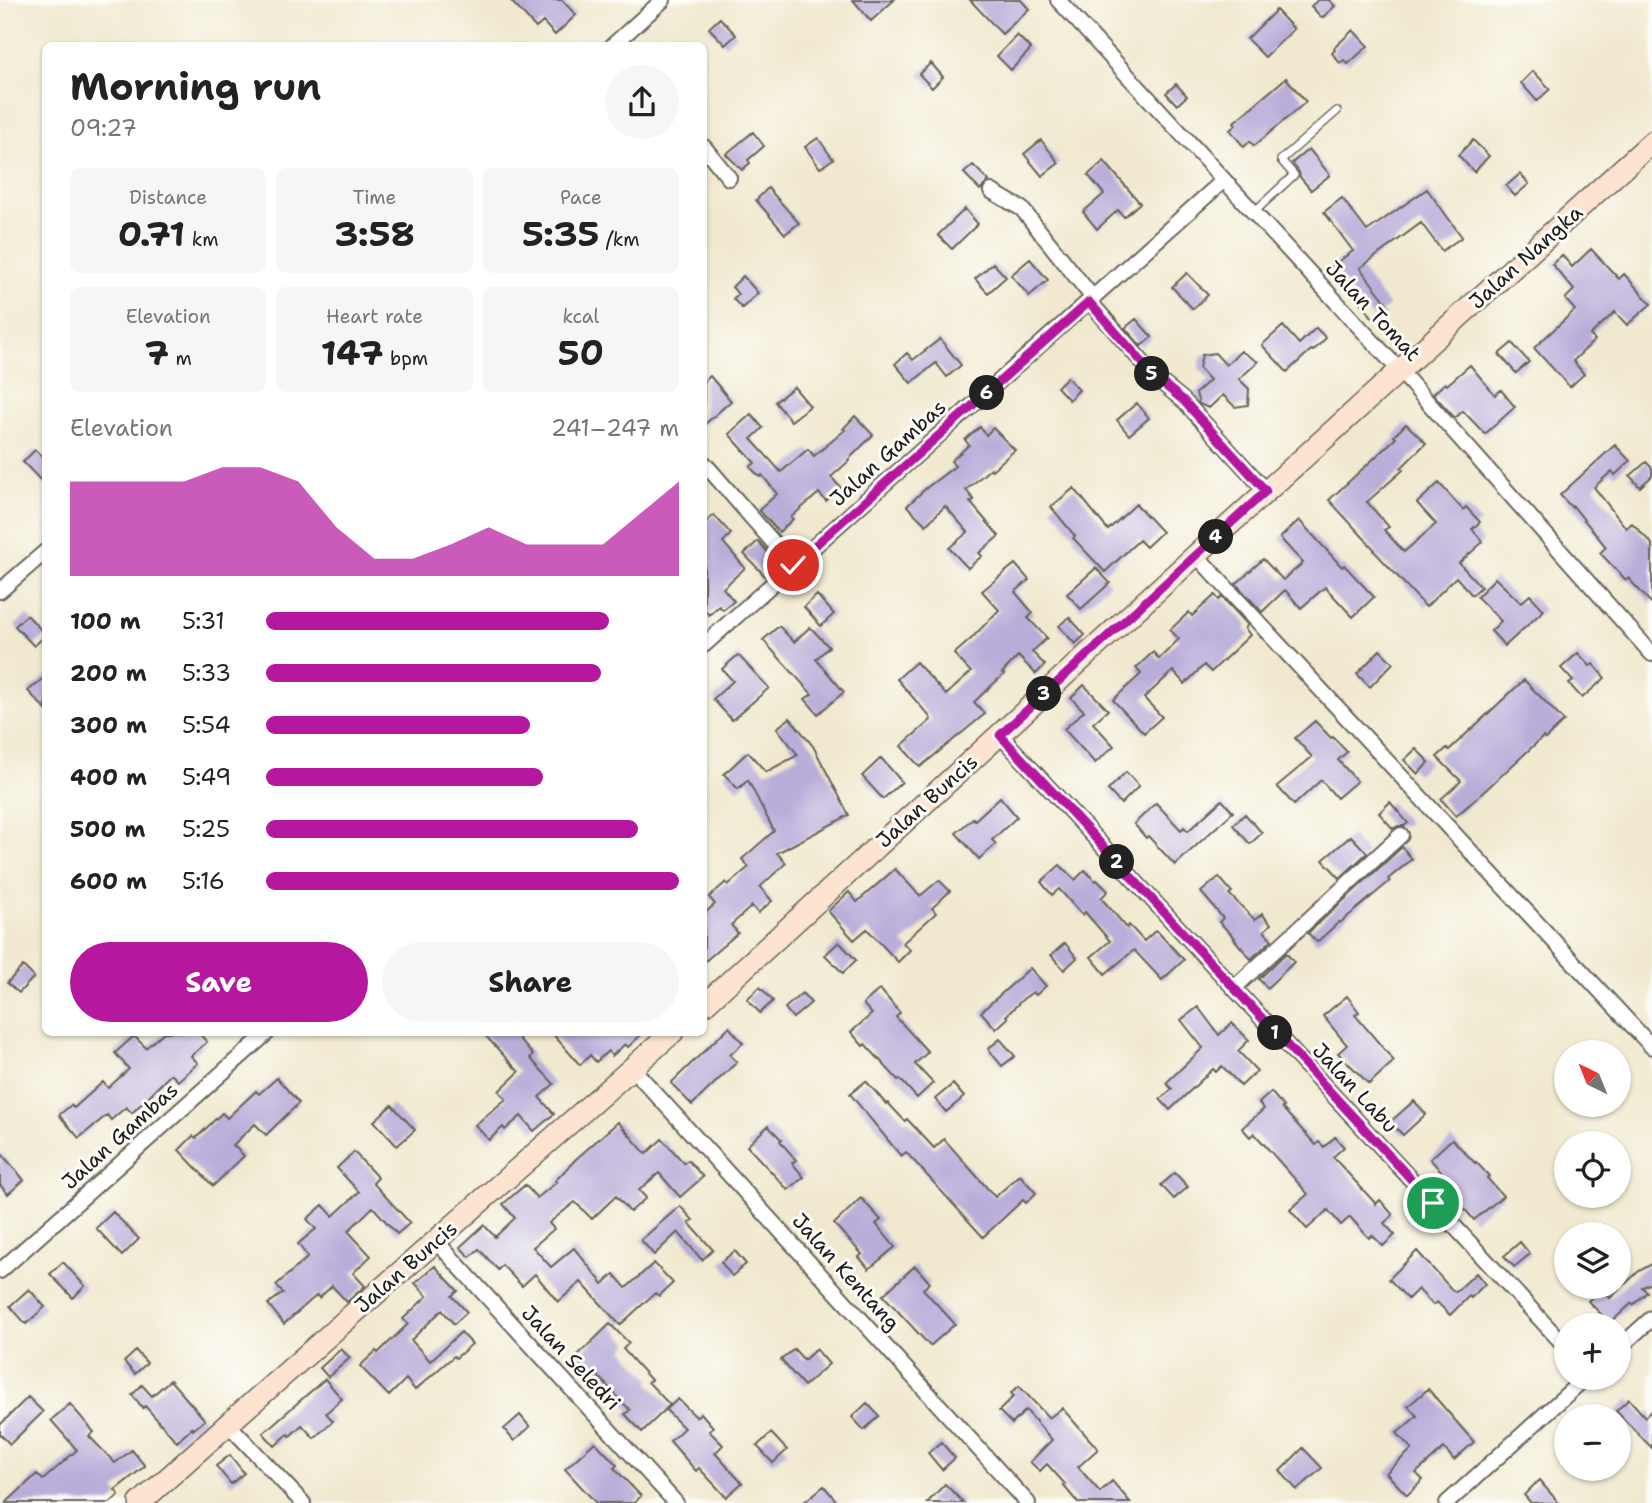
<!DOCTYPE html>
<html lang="en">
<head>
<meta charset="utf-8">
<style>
  body { margin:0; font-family:"Shantell Sans",sans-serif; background:#f6f6f6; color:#222; height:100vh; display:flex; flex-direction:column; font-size:26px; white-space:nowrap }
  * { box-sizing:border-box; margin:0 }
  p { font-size:23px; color:#767676 }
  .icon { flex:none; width:38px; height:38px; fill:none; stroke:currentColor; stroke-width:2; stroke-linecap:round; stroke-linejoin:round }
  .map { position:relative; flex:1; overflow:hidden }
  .sheet { position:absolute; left:42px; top:42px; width:665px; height:994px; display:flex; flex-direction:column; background:#fff; border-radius:10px; box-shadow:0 2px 5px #0004 }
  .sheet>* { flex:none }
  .needle { width:46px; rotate:317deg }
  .buttons { position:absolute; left:1554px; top:1040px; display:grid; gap:14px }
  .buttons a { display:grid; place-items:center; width:77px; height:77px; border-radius:50%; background:#fff; box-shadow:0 2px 5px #0004; font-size:35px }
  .pin { position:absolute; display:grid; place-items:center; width:60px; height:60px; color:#fff; margin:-30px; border:4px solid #fff; border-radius:50%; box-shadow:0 2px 7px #0007 }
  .km { position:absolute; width:35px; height:35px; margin:-18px; border-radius:50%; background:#222; color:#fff; font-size:19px; line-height:35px; text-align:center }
  .round { display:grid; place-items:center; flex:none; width:74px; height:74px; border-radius:37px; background:#f6f6f6 }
  .summary { display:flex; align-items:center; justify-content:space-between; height:119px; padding:0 28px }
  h1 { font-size:38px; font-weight:700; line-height:52px }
  .figures { display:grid; grid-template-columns:repeat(3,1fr); gap:10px; height:119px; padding:7px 28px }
  .figures div { display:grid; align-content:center; border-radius:10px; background:#f6f6f6; text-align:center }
  .figures b { font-size:35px; font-weight:700 }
  .figures small { font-size:19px; font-weight:400 }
  .figures p { font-size:19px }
  .chart { height:196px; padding:14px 28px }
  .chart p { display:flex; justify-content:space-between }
  .chart svg { width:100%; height:126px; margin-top:7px; fill:#b5179e; opacity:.7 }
  .primary-button { display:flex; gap:14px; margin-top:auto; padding:14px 28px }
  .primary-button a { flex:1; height:80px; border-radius:42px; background:#b5179e; color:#fff; font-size:28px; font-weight:700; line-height:80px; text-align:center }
  .primary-button a+a { background:#f6f6f6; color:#222 }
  ul { padding:0 28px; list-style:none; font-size:23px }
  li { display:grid; grid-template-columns:112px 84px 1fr; align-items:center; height:52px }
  li i { height:18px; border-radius:9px; background:#b5179e }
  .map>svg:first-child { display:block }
  .building { fill:#b9aeda }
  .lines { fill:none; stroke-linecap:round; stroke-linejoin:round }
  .lane-casing { stroke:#67645b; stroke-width:10 }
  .street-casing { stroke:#67645b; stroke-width:18 }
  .secondary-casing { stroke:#67645b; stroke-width:24 }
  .lane { stroke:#fff; stroke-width:7 }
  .street { stroke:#fff; stroke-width:14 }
  .secondary { stroke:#fde4d0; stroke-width:21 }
  .route-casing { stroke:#fff; stroke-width:14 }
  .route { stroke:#b5179e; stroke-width:9 }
  .labels { text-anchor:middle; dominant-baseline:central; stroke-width:6; stroke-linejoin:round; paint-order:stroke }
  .street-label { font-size:21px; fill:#1c1c1c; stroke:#fdfcf7 }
</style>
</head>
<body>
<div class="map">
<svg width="1652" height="1503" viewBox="0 0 1652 1503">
  <rect width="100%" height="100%" fill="#fdfcf7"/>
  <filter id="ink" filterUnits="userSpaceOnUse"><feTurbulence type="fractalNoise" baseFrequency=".0143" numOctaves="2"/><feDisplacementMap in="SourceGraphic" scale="14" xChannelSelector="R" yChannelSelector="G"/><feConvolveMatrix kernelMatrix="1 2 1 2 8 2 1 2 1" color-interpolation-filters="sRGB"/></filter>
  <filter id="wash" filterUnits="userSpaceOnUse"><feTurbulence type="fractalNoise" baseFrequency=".00686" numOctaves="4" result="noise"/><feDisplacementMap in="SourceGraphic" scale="28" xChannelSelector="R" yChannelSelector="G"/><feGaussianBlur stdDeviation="1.57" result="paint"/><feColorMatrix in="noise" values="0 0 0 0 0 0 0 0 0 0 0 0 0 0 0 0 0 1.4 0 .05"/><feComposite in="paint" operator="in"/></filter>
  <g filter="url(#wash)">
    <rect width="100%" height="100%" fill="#f1e9cf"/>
    <g id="blocks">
      <path class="building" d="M510,0H562L576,15L555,35L543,22L536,28Z
        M853,0H894L871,21Z
        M970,0H1021L1029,9L1002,34Z
        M1318,0H1329L1335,6L1322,18L1311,6Z
        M1276,10L1294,29L1265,57L1247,39Z
        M720,18L736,35L725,45L709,28Z
        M1353,30L1368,46L1348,64L1344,60L1340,63L1332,53L1335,50L1334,48Z
        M1017,35L1031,49L1011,70L997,56Z
        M931,63L943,77L932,88L919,74Z
        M1533,71L1550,89L1537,101L1521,83Z
        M1286,78L1306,102L1254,146L1250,141L1244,147L1230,130L1236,125L1234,122Z
        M1176,84L1187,96L1177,105L1166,93Z
        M753,132L764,146L748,160L750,163L742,170L726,154Z
        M818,138L833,159L820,168L805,147Z
        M1041,140L1059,163L1042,176L1024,154Z
        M1473,140L1489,156L1474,172L1458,155Z
        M1309,149L1330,175L1311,190L1300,177L1299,172L1292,163Z
        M1104,161L1140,203L1124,217L1118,210L1097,229L1083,212L1104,194L1088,175Z
        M973,165L989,181L980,190L964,173Z
        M1520,174L1529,184L1515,196L1506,186Z
        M768,188L799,223L785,234L756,200Z
        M1427,189L1462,237L1442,251L1421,223L1360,268L1389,306L1373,318L1355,296L1354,297L1332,266L1353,251L1324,212L1342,198L1367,231Z
        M965,209L978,224L952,249L938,235Z
        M1591,249L1619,279L1624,274L1651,304L1627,325L1615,312L1590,335L1595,340L1573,361L1584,374L1570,387L1534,348L1575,310L1565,299L1574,290L1552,264L1562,255L1572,267Z
        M1030,259L1048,280L1029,296L1011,275Z
        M993,263L1006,277L988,293L975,279Z
        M1187,273L1208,295L1193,309L1172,287Z
        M743,276L758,293L742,308L733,299L738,294L732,287Z
        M1136,319L1152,337L1141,346L1125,328Z
        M1283,326L1299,344L1316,328L1326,338L1313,351L1311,350L1287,372L1262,345Z
        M940,339L961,365L947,377L936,363L911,383L895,364L907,353L913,360Z
        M1512,343L1529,362L1516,373L1499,354Z
        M1241,351L1258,362L1239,379L1249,389L1248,405L1235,407L1223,395L1209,408L1199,404L1196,393L1210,380L1199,368L1202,355L1215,353L1226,365Z
        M1470,365L1495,395L1501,390L1515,407L1485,434L1463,411L1455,418L1433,394L1445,383L1447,385Z
        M710,376L731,401L704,425V382Z
        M1067,377L1079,390L1069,400L1057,387Z
        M794,387L810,406L791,421L775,402Z
        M1137,403L1149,418L1129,435L1117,420Z
        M751,414L763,428L751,439L781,472L808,449L814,456L845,430L843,429L855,416L873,435L848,460L849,461L831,477L841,488L826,501L819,493L791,517L793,519L779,532L759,510L777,494L762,475L760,477L750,467L755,463L729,434Z
        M1406,424L1426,443L1401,468L1403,470L1367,502L1389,527L1384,530L1404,552L1436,524L1417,503L1439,483L1463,510L1466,507L1480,522L1472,529L1483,542L1459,563L1481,587L1472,595L1456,577L1426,607L1374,551L1375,550L1329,500L1396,438L1394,436Z
        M980,427L986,435L993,428L1015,450L992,470L991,468L966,490L974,500L970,502L999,536L979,553L982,556L968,568L949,548L968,532L945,506L926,525L907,506L925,489L955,466L951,461L969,445L965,440Z
        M1615,445L1630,461L1615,475L1612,471L1594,487L1626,528L1632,523L1652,544V604L1628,578L1626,580L1600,553L1606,547L1573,506L1572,508L1560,495Z
        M35,450L46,460V486L23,462Z
        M1646,462L1652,468V476L1640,487L1630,476Z
        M1074,488L1108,530L1136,504L1162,532L1146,547L1139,540L1105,572L1073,538L1075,536L1051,507Z
        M714,515L731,534L723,542L745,568L723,588L734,601L723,610L719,606L709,615L704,609V524Z
        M1299,520L1342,567L1344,565L1374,597L1353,617L1325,587L1301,608L1285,590L1262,612L1236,584L1263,559L1283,580L1303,563L1280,538Z
        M758,541L779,565L766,577L744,554Z
        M1015,564L1029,580L1015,592L1033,613L1028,618L1047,638L1032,652L1045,665L1036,674L1018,656L1002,673L1004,674L974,702L985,714L920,767L901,746L931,720L930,717L897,679L916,662L946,695L971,672L954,654L971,639L999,610L982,591Z
        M1096,568L1110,583L1081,609L1067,594Z
        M1495,578L1521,603L1530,595L1544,610L1505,646L1491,631L1501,621L1477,597Z
        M817,595L834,614L821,626L804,607Z
        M1215,595L1219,600L1222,597L1248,625L1245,628L1250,635L1211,672L1204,665L1185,684L1173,671L1144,698L1162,717L1144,733L1113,700L1141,674L1136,668L1153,652L1159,659L1179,639L1170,630L1189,612L1192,616Z
        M27,615L46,635L34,646L15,626Z
        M1069,617L1085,635L1075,644L1059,626Z
        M779,626L794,642L810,627L829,647L816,659L844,692L818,714L805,699L812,694L763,640Z
        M1380,650L1393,663L1370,687L1357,674Z
        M1578,653L1590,666L1593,664L1605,678L1582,698L1569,684L1573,681L1561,668Z
        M738,655L769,688L732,720L713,699L733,681L722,669Z
        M46,676V710L28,691Z
        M1524,680L1564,721L1545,739L1543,737L1478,797L1456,816L1441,799L1461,781L1437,757L1447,748L1449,750Z
        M1084,685L1108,710L1093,723L1114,746L1095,763L1064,729L1084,711L1071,698Z
        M790,718L813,746L849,815L777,853L786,863L760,887L772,901L758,913L752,906L731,925L738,933L704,962V914L715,904L709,897L726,882L728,885L749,867L742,859L774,831L748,780L738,789L724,774L748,752L766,772L798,755L777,728Z
        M1315,721L1331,738L1333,737L1347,752L1338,760L1357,781L1337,798L1321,780L1294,805L1277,786L1312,757L1295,738Z
        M1416,749L1429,762L1418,774L1404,760Z
        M881,758L902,782L883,799L862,776Z
        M1126,772L1139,786L1121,804L1108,790Z
        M1000,797L1017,817L992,840L996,844L979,859L956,833L973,818L975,820Z
        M1222,800L1233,812L1175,865L1148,836L1146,838L1134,824L1156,803L1181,830L1184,827L1188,831Z
        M1390,802L1408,823L1404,826H1398L1393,829L1379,813Z
        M1245,814L1262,833L1250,844L1233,825Z
        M1351,836L1367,853L1340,878L1323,860Z
        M1402,847L1412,859L1388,879L1390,881L1340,923L1339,922L1317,942L1308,933Z
        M1060,865L1075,880L1085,870L1095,881L1097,880L1108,891L1101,898L1127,928L1129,925L1144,941L1156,930L1184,960L1162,980L1134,950L1105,974L1091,957L1110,941L1085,912L1082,915L1059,889L1052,895L1041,882Z
        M895,869L920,896L939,880L950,891L932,908L936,913L903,943L910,950L898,962L867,929L854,940L828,911L849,892L857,902Z
        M1219,877L1232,892L1229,894L1255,920L1262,914L1271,924L1264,931L1272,940L1251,959L1234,939L1235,938L1219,922L1223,918L1201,892Z
        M839,942L856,960L843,973L825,955Z
        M1065,943L1077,958L1064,970L1051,955Z
        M1286,953L1294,962L1267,988L1259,979Z
        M23,966L34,977L19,993L7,983Z
        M1030,968L1046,986L1036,995L1033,992L1023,999L1006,1016L1008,1018L996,1029L981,1012Z
        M760,987L773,1001L760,1013L747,999Z
        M880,989L900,1013L896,1017L928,1052L915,1064L933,1083L917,1098L900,1079L898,1080L865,1044L863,1046L851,1032L872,1014L863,1004Z
        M802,993L811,1003L793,1018L785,1008Z
        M1347,996L1359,1012L1355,1015L1394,1061L1369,1084L1338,1053L1347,1045L1323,1016Z
        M1198,1007L1219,1035L1232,1023L1249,1040L1238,1051L1257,1071L1241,1086L1222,1066L1216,1072L1213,1069L1170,1110L1160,1099L1172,1089L1166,1083L1203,1048L1181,1020Z
        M729,1027L743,1043L730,1055L737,1062L692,1105L671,1083Z
        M164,1032H198L207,1042L191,1056L198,1063L178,1081L171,1074L132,1113L126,1107L111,1120L107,1115L79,1138L59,1115L71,1105L74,1108L103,1082L108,1088L129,1069L115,1053L134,1036L146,1048Z
        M482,1032H513L533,1055L530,1058L554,1084L539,1097L554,1114L534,1131L521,1116L505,1130L503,1127L489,1140L475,1125L506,1099L499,1091L519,1072Z
        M551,1032H644L628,1047L625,1044L612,1056L608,1051L596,1062L590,1055L580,1065Z
        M1000,1039L1015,1056L1002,1066L988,1049Z
        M277,1078L299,1103L266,1135L255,1124L233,1145L244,1156L213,1186L179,1150L193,1136L196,1138L222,1113L227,1118L256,1091L259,1094Z
        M866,1081L886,1104L888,1103L905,1121L907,1119L934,1148L944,1139L995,1197L1020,1175L1036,1193L1026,1203L1023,1200L983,1237L906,1152L901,1156L850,1094Z
        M953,1084L964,1097L946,1112L935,1099Z
        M1271,1092L1284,1107L1282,1108L1316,1145L1319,1142L1324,1147L1335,1137L1344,1147L1333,1157L1376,1204L1380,1200L1393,1215L1384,1223L1395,1235L1383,1246L1372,1235L1369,1238L1350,1217L1341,1225L1328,1210L1307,1229L1290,1210L1308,1194L1254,1133L1250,1137L1242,1128L1264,1109L1259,1103Z
        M1414,1101L1426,1114L1403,1135L1390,1122Z
        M392,1105L415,1130L397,1146L374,1121Z
        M618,1122L646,1154L662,1139L684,1163L688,1160L703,1177L680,1197L659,1173L639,1190L646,1198L630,1212L616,1196L592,1219L575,1202L549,1223L554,1229L533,1247L551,1267L574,1248L603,1284L614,1274L626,1288L654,1263L673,1283L659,1296L655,1293L620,1325L581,1282L558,1302L535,1274L522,1286L502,1265L498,1270L479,1249L470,1257L460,1247L484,1225L495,1237L515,1218L503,1204L525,1185L537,1198L557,1182L555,1181L576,1159Z
        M768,1126L782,1140L780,1141L796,1160L792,1163L804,1177L788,1190L747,1146Z
        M1452,1139L1475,1163L1476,1162L1489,1176L1487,1178L1503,1196L1474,1220L1447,1188L1452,1183L1430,1159Z
        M0,1152L24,1180L8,1194L0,1185Z
        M354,1152L378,1178L373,1183L410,1223L397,1234L373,1207L348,1231L371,1256L353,1273L365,1286L347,1302L332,1286L319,1298L317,1295L284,1324L268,1304L283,1293L276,1285L308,1257L298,1244L316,1229L307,1219L323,1205L333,1216L359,1192L337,1168Z
        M1175,1173L1188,1187L1174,1199L1161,1185Z
        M861,1198L881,1220L876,1224L895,1247L869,1269L859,1257L862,1254L834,1224Z
        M680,1206L693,1220L689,1223L713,1250L702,1260L678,1232L654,1255L641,1240Z
        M113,1212L139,1239L122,1256L96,1228Z
        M1520,1242L1530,1254L1514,1267L1504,1256Z
        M735,1251L746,1264L732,1276L721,1262Z
        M1417,1251L1453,1291L1456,1292L1476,1273L1485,1284L1471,1298L1469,1296L1450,1315L1437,1302L1433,1305L1418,1289L1408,1299L1389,1279Z
        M63,1262L85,1286L73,1298L50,1274Z
        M1652,1264V1283L1642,1287L1647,1292L1633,1305L1632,1303L1610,1323L1588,1301L1601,1289L1610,1298L1639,1271Z
        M435,1266L458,1291L452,1296L467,1312L454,1324L442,1310L411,1340L430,1361L461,1332L472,1344L456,1358L454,1356L415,1390L406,1379L389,1396L360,1366L376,1351L378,1353L408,1324L403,1319L427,1296L415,1283Z
        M915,1266L930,1283L923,1289L955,1324L930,1346L883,1295Z
        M29,1289L45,1307L26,1324L10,1306Z
        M610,1324L629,1343L623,1349L651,1380L648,1382L670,1405L642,1432L625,1414L630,1410L597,1375L594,1378L575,1358Z
        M341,1349L350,1358L328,1377L320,1368Z
        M794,1349L804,1360L816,1349L829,1364L804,1386L781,1360Z
        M136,1351L147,1363L135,1374L124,1362Z
        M325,1379L342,1399L326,1413L333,1421L314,1438L302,1425L290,1436L288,1434L275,1446L263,1433Z
        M170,1380L205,1420L193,1430L192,1428L177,1442L145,1406L143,1408L132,1395L142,1385L152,1396Z
        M1019,1386L1049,1418L1062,1408L1098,1449L1078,1467L1100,1492L1112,1481L1131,1503H1078L1063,1485L1065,1484L1047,1464L1040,1471L1030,1462L1052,1440L1026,1410L1012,1424L999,1411L1014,1396L1011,1393Z
        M1428,1389L1474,1442L1454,1460L1444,1448L1416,1473L1423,1480L1407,1495L1386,1473L1412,1449L1397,1433L1417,1416L1408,1406Z
        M28,1397L43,1412L10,1444L0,1434V1425Z
        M678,1399L696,1417L701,1413L713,1427L709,1431L723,1445L715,1453L742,1483L726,1497L699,1468L696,1471L670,1441L684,1428L666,1410Z
        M1629,1399L1645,1417L1652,1410V1448L1616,1411Z
        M867,1403L879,1416L864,1430L852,1417Z
        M70,1404L94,1432L89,1436L115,1463L132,1450L145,1466L115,1490L119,1495L110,1503H6L37,1474L43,1480L77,1450L51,1420Z
        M520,1415L530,1427L514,1441L504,1429Z
        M771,1433L787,1450L773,1463L757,1446Z
        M595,1442L617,1465L614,1468L641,1496L634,1503H596L565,1469Z
        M941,1442L955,1458L942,1470L928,1453Z
        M1303,1448L1322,1468L1297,1490L1280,1471Z
        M230,1455L244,1473L231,1484L216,1466Z
        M1539,1480L1559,1503H1531L1524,1495Z
        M945,1484L964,1503H927Z
        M824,1486L838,1503H803Z"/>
    </g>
  </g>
  <g filter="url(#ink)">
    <use href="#blocks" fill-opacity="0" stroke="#67645b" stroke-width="2"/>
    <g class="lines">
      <g class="lane-casing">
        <path id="lane" d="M1254,212L1294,175L1281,160L1337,111"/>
      </g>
      <g class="street-casing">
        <path id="street" d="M1058,0L1400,371L1652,654
          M612,46L663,0
          M704,147L729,178
          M991,191L1022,209L1093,298
          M1089,301L1157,379L1183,400L1266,491
          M704,463L793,565
          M1196,555L1652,1047
          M0,591L46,551
          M704,645L1089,301L1224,180
          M1000,735L1566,1347
          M1234,988L1401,835
          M633,1069L1028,1503
          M436,1241L676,1503
          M0,1271L268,1032
          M1619,1348L1652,1318
          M228,1424L303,1503
          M1447,1503L1586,1377"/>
      </g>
      <g class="secondary-casing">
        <path id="secondary" d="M704,1005L1196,555L1652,142
          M140,1503L228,1424L673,1032"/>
      </g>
      <use href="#lane" class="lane"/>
      <use href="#street" class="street"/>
      <use href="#secondary" class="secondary"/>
    </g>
  </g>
  <g class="lines" filter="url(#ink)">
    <g class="route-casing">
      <path id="route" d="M793,565L1089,302L1157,379L1183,400L1266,491L1000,735L1433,1203"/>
    </g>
    <use href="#route" class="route"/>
  </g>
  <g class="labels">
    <g class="street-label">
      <text transform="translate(1526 257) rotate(-42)">Jalan Nangka</text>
      <text transform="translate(1373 311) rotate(47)">Jalan Tomat</text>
      <text transform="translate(888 453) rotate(-42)">Jalan Gambas</text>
      <text transform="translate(927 801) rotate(-42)">Jalan Buncis</text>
      <text transform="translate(1355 1088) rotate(47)">Jalan Labu</text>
      <text transform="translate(120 1136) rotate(-42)">Jalan Gambas</text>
      <text transform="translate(406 1267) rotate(-41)">Jalan Buncis</text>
      <text transform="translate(846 1272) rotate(48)">Jalan Kentang</text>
      <text transform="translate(571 1358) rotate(47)">Jalan Seledri</text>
    </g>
  </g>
</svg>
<div class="buttons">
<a><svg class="needle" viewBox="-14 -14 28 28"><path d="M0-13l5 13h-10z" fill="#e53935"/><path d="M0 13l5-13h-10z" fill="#767676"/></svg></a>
<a><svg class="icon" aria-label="locate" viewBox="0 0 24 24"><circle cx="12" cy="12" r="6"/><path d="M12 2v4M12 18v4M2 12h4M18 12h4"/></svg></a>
<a><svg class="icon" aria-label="layers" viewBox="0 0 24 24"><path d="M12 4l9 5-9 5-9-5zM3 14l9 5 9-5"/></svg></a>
<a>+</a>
<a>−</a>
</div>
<div class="pin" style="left:1433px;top:1203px;background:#1e9e55"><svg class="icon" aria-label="arrive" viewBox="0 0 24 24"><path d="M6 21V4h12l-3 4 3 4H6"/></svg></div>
<div class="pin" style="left:793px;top:565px;background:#d93025"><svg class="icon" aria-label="check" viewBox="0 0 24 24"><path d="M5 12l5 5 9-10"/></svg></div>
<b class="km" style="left:1275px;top:1033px">1</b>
<b class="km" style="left:1117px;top:862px">2</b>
<b class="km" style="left:1044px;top:694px">3</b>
<b class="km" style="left:1216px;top:537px">4</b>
<b class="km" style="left:1152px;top:374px">5</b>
<b class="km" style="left:987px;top:393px">6</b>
<section class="sheet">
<div class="summary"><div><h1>Morning run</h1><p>09:27</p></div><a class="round"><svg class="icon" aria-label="share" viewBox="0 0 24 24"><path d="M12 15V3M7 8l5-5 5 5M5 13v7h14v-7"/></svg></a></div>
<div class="figures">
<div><p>Distance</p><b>0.71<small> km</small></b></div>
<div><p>Time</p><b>3:58</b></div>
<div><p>Pace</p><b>5:35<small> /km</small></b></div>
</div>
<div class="figures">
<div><p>Elevation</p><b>7<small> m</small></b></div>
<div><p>Heart rate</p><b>147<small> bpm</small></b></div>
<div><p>kcal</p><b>50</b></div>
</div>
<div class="chart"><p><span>Elevation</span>241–247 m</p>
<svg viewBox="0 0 160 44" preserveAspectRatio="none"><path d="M0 44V11L10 11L20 11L30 11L40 6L50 6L60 11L70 27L80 38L90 38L100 33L110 27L120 33L130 33L140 33L150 22L160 11V44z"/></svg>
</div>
<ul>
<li><b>100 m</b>5:31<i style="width:83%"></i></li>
<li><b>200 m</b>5:33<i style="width:81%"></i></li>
<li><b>300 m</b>5:54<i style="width:64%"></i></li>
<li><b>400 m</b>5:49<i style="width:67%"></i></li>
<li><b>500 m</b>5:25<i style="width:90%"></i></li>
<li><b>600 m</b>5:16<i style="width:100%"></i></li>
</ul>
<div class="primary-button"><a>Save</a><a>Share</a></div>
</section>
</div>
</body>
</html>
